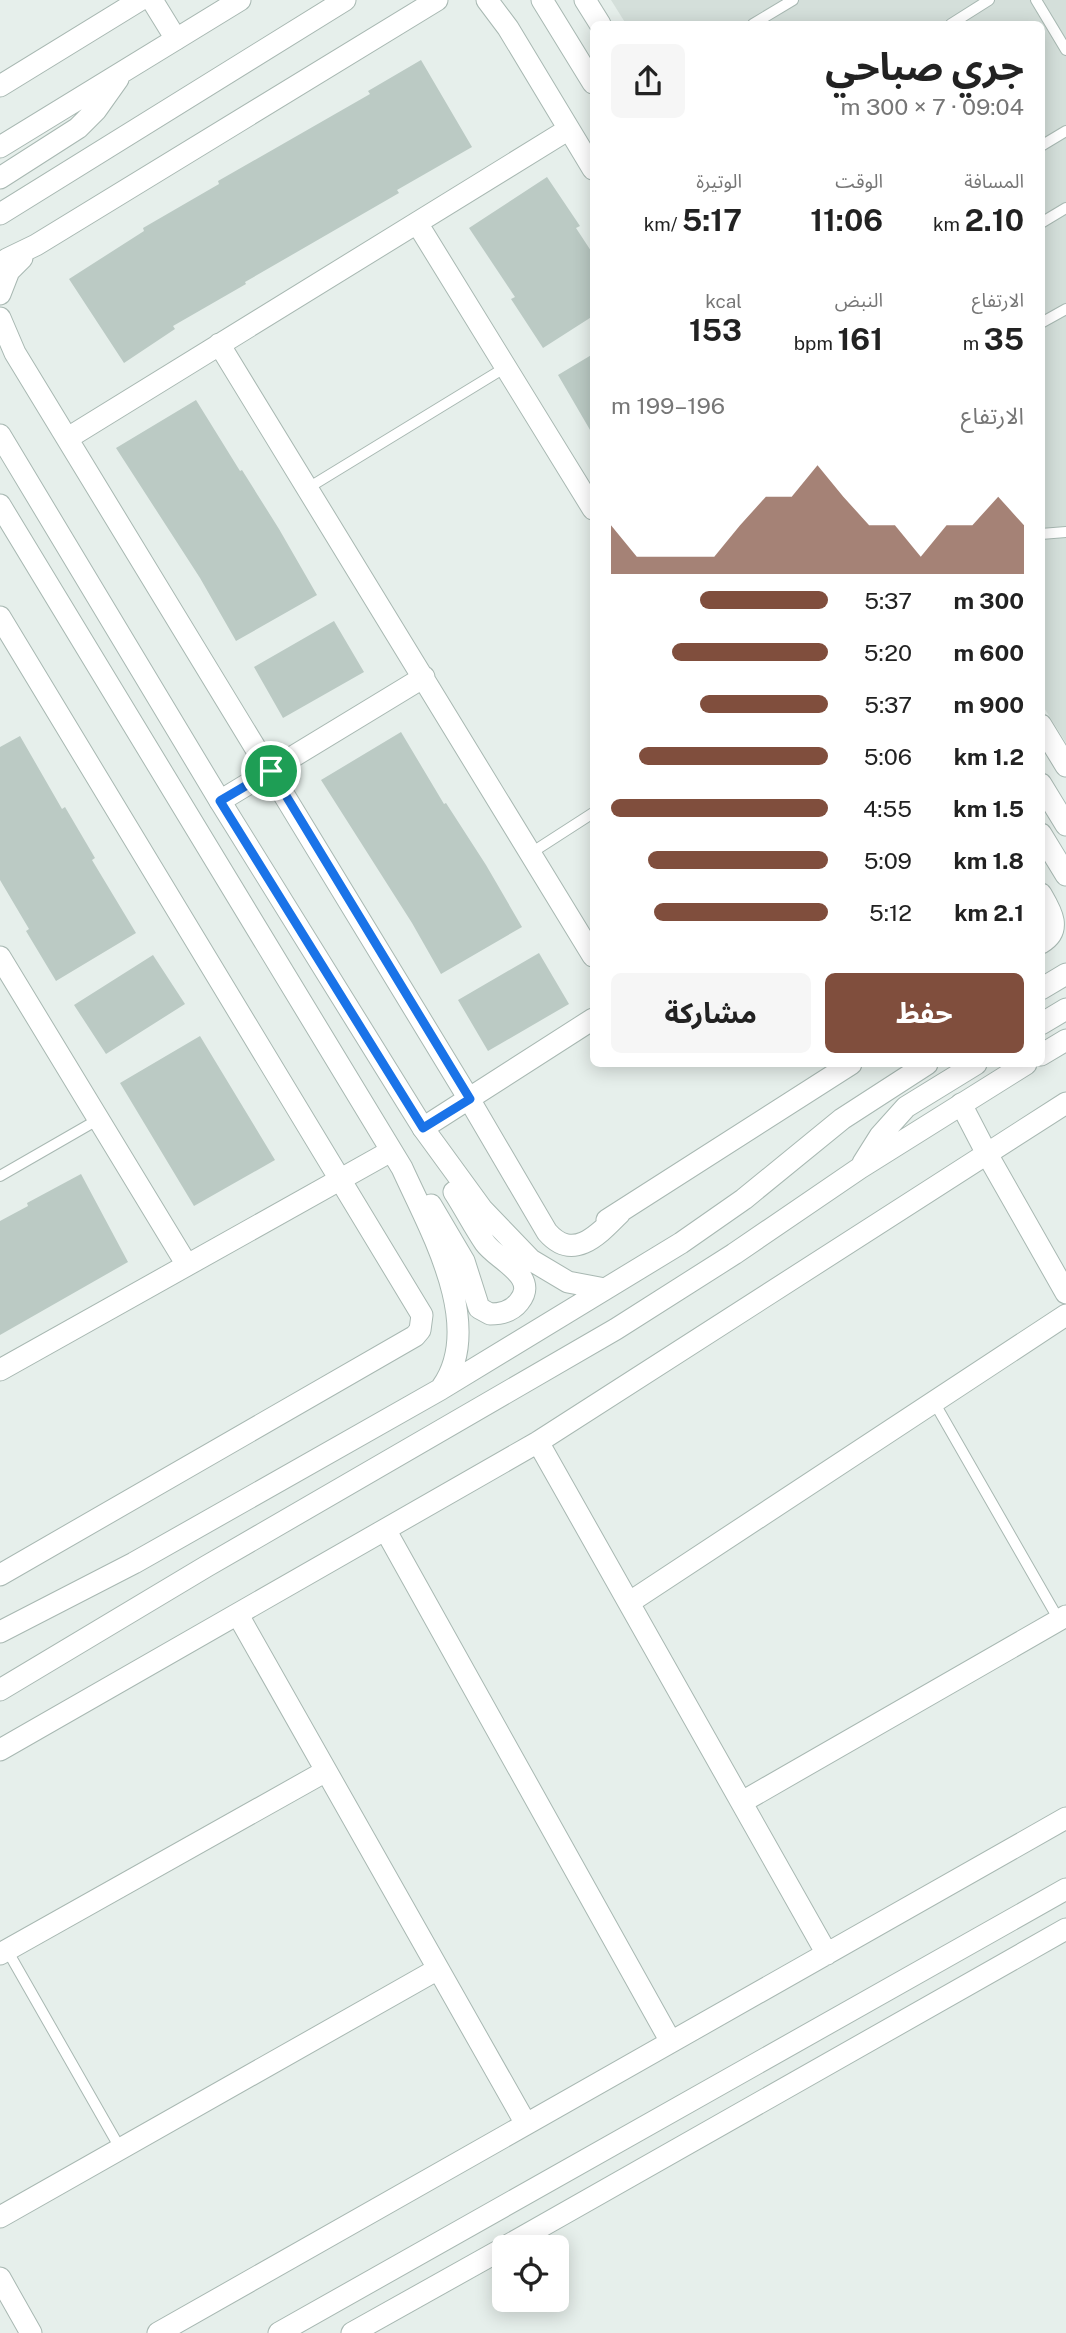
<!DOCTYPE html>
<html lang="ar">
<head>
<meta charset="utf-8">
<style>
  body { margin:0; font-family:"Public Sans","Noto Sans Arabic",sans-serif; background:#f6f6f6; color:#222; direction:rtl; height:100vh; display:flex; flex-direction:column; font-size:26px; white-space:nowrap }
  * { box-sizing:border-box; margin:0 }
  p { font-size:23px; color:#767676 }
  .icon { flex:none; width:38px; height:38px; fill:none; stroke:currentColor; stroke-width:2; stroke-linecap:round; stroke-linejoin:round }
  .map { position:relative; flex:1; overflow:hidden; direction:ltr }
  .panel { position:absolute; left:590px; top:21px; width:455px; height:1046px; display:flex; flex-direction:column; background:#fff; border-radius:10px; box-shadow:0 4px 18px #0003; direction:rtl }
  .panel>* { flex:none }
  .controls { position:absolute; left:492px; top:2235px; display:grid; gap:14px }
  .controls a { display:grid; place-items:center; width:77px; height:77px; border-radius:10px; background:#fff; box-shadow:0 4px 18px #0003; font-size:35px }
  .pin { position:absolute; display:grid; place-items:center; width:60px; height:60px; color:#fff; margin:-30px; border:4px solid #fff; border-radius:50%; box-shadow:0 2px 7px #0007 }
  .round { display:grid; place-items:center; flex:none; width:74px; height:74px; border-radius:10px; background:#f6f6f6 }
  .head { display:flex; align-items:center; justify-content:space-between; height:119px; padding:0 21px }
  h1 { font-size:38px; font-weight:700; line-height:52px }
  .stats { display:grid; grid-template-columns:repeat(3,1fr); gap:10px; height:119px; padding:7px 21px }
  .stats div { display:grid; align-content:center }
  .stats b { font-size:30px; font-weight:700 }
  .stats small { font-size:19px; font-weight:400 }
  .stats p { font-size:19px }
  .chart { height:196px; padding:14px 21px }
  .chart p { display:flex; justify-content:space-between }
  .chart svg { width:100%; height:126px; margin-top:7px; fill:#804e3d; opacity:.7 }
  .action { display:flex; gap:14px; margin-top:auto; padding:14px 21px }
  .action a { flex:1; height:80px; border-radius:10px; background:#804e3d; color:#fff; font-size:28px; font-weight:700; line-height:80px; text-align:center }
  .action a+a { background:#f6f6f6; color:#222 }
  ul { padding:0 21px; list-style:none; font-size:23px }
  li { display:grid; grid-template-columns:112px 84px 1fr; align-items:center; height:52px }
  li i { height:18px; border-radius:9px; background:#804e3d }
  .map>svg:first-child { display:block }
  .built { fill:#d4dfda }
  .building { fill:#bbcac4 }
  .lines { fill:none; stroke-linecap:round; stroke-linejoin:round }
  .service-casing { stroke:#a8b8b2; stroke-width:12 }
  .minor-casing { stroke:#a8b8b2; stroke-width:23 }
  .tertiary-casing { stroke:#a8b8b2; stroke-width:23 }
  .service { stroke:#fff; stroke-width:10 }
  .minor { stroke:#fff; stroke-width:21 }
  .tertiary { stroke:#fff; stroke-width:21 }
  .route-casing { stroke:#fff; stroke-width:14 }
  .route { stroke:#1a73e8; stroke-width:9 }
</style>
</head>
<body>
<div class="map">
<svg width="1066" height="2333" viewBox="0 0 1066 2333">
  <rect width="100%" height="100%" fill="#e6efeb"/>
  <path class="built" d="M611,0H1066V743L1041,703V24H626Z"/>
  <path class="building" d="M421,60L472,147L397,190L399,193L245,282L246,284L173,326L175,329L124,363L69,279L144,231L143,228L219,184L218,181L370,94L368,91Z
    M547,177L580,226L576,228L593,254V316L543,348L511,299L515,297L469,228Z
    M593,354V435L558,375Z
    M196,400L240,471L242,470L279,529L317,595L236,641L200,578L116,448Z
    M334,621L364,672L283,718L254,667Z
    M401,732L444,804L446,803L486,865L522,927L441,974L412,923L321,780Z
    M20,736L62,809L65,807L95,858L92,860L136,933L56,981L26,931L29,929L0,880V747Z
    M539,953L569,1004L488,1051L458,1000Z
    M153,955L185,1004L106,1054L74,1005Z
    M200,1036L275,1160L194,1206L120,1083Z
    M81,1174L128,1262L0,1335V1221L28,1206L27,1203Z"/>
  <g class="lines">
    <g class="service-casing">
      <path id="service" d="M1036,0L1066,50
        M753,24L793,0
        M951,24L989,0
        M1041,146L1066,131
        M1041,223L1066,208
        M1041,323L1066,309
        M308,488L506,367
        M1041,534L1066,532
        M531,853L593,813
        M0,1176L99,1119
        M934,1402L1059,1620
        M7,1950L120,2148"/>
    </g>
    <g class="minor-casing">
      <path id="minor" d="M152,0L176,39
        M487,0L508,28L593,169
        M0,86L140,0
        M417,223L593,509
        M0,265L7,259L36,245L437,0
        M0,294L9,271L22,258
        M0,318L15,353L469,1099L547,1232C574,1263 600,1233 620,1213
        M219,344L593,956
        M68,438L569,129
        M0,617L422,1315L420,1330L415,1336L0,1575
        M220,801L424,677
        M1041,894C1051,911 1063,930 1041,943
        M0,957L187,1265
        M961,1104L987,1154L1066,1293
        M423,1128L593,1019
        M607,1220L851,1064
        M0,1370L391,1151
        M538,1442L827,1954
        M386,1531L671,2042
        M630,1602L1066,1315
        M238,1615L526,2124
        M0,1750L538,1442L1066,1103
        M742,1802L1066,1616
        M0,1954L326,1771
        M0,2217L438,1969
        M0,2278L31,2333
        M158,2333L1066,1818"/>
    </g>
    <g class="tertiary-casing">
      <path id="tertiary" d="M542,0L593,83
        M585,0L600,24
        M0,147L240,0
        M0,178L78,128L96,110L118,79
        M0,214L345,0
        M0,435L220,801L423,1128L482,1209L531,1260L568,1282L605,1289
        M0,505L402,1168C429,1228 486,1325 442,1387
        M1041,725L1066,766
        M1041,784L1066,825
        M1041,834L1066,875
        M1041,989L1066,974
        M1041,1024L1066,1009
        M1041,1055L1066,1040
        M863,1163L880,1136L906,1107L976,1064
        M431,1205L464,1261L479,1308L490,1314C501,1314 512,1311 519,1302C540,1276 497,1260 485,1243C474,1227 465,1209 454,1192
        M0,1632L134,1563L441,1389L681,1243L744,1199L842,1119L927,1064
        M0,1690L207,1566L616,1329L734,1254L860,1168L1026,1064
        M505,2247L1066,1929
        M279,2333L1066,1889
        M352,2333L504,2248"/>
    </g>
    <use href="#service" class="service"/>
    <use href="#minor" class="minor"/>
    <use href="#tertiary" class="tertiary"/>
  </g>
  <g class="lines">
    <g class="route-casing">
      <path id="route" d="M271,771L470,1099L423,1128L220,801Z"/>
    </g>
    <use href="#route" class="route"/>
  </g>
</svg>
<div class="controls">
<a><svg class="icon" aria-label="locate" viewBox="0 0 24 24"><circle cx="12" cy="12" r="6"/><path d="M12 2v4M12 18v4M2 12h4M18 12h4"/></svg></a>
</div>
<div class="pin" style="left:271px;top:771px;background:#1e9e55"><svg class="icon" aria-label="arrive" viewBox="0 0 24 24"><path d="M6 21V4h12l-3 4 3 4H6"/></svg></div>
<section class="panel">
<div class="head"><div><h1>جري صباحي</h1><p>09:04 · 7 × 300 m</p></div><a class="round"><svg class="icon" aria-label="share" viewBox="0 0 24 24"><path d="M12 15V3M7 8l5-5 5 5M5 13v7h14v-7"/></svg></a></div>
<div class="stats">
<div><p>المسافة</p><b>2.10<small> km</small></b></div>
<div><p>الوقت</p><b>11:06</b></div>
<div><p>الوتيرة</p><b>5:17<small> /km</small></b></div>
</div>
<div class="stats">
<div><p>الارتفاع</p><b>35<small> m</small></b></div>
<div><p>النبض</p><b>161<small> bpm</small></b></div>
<div><p>kcal</p><b>153</b></div>
</div>
<div class="chart"><p><span>الارتفاع</span>196–199 m</p>
<svg viewBox="0 0 160 44" preserveAspectRatio="none"><path d="M0 44V27L10 38L20 38L30 38L40 38L50 27L60 17L70 17L80 6L90 17L100 27L110 27L120 38L130 27L140 27L150 17L160 27V44z"/></svg>
</div>
<ul>
<li><b>300 m</b>5:37<i style="width:59%"></i></li>
<li><b>600 m</b>5:20<i style="width:72%"></i></li>
<li><b>900 m</b>5:37<i style="width:59%"></i></li>
<li><b>1.2 km</b>5:06<i style="width:87%"></i></li>
<li><b>1.5 km</b>4:55<i style="width:100%"></i></li>
<li><b>1.8 km</b>5:09<i style="width:83%"></i></li>
<li><b>2.1 km</b>5:12<i style="width:80%"></i></li>
</ul>
<div class="action"><a>حفظ</a><a>مشاركة</a></div>
</section>
</div>
</body>
</html>
